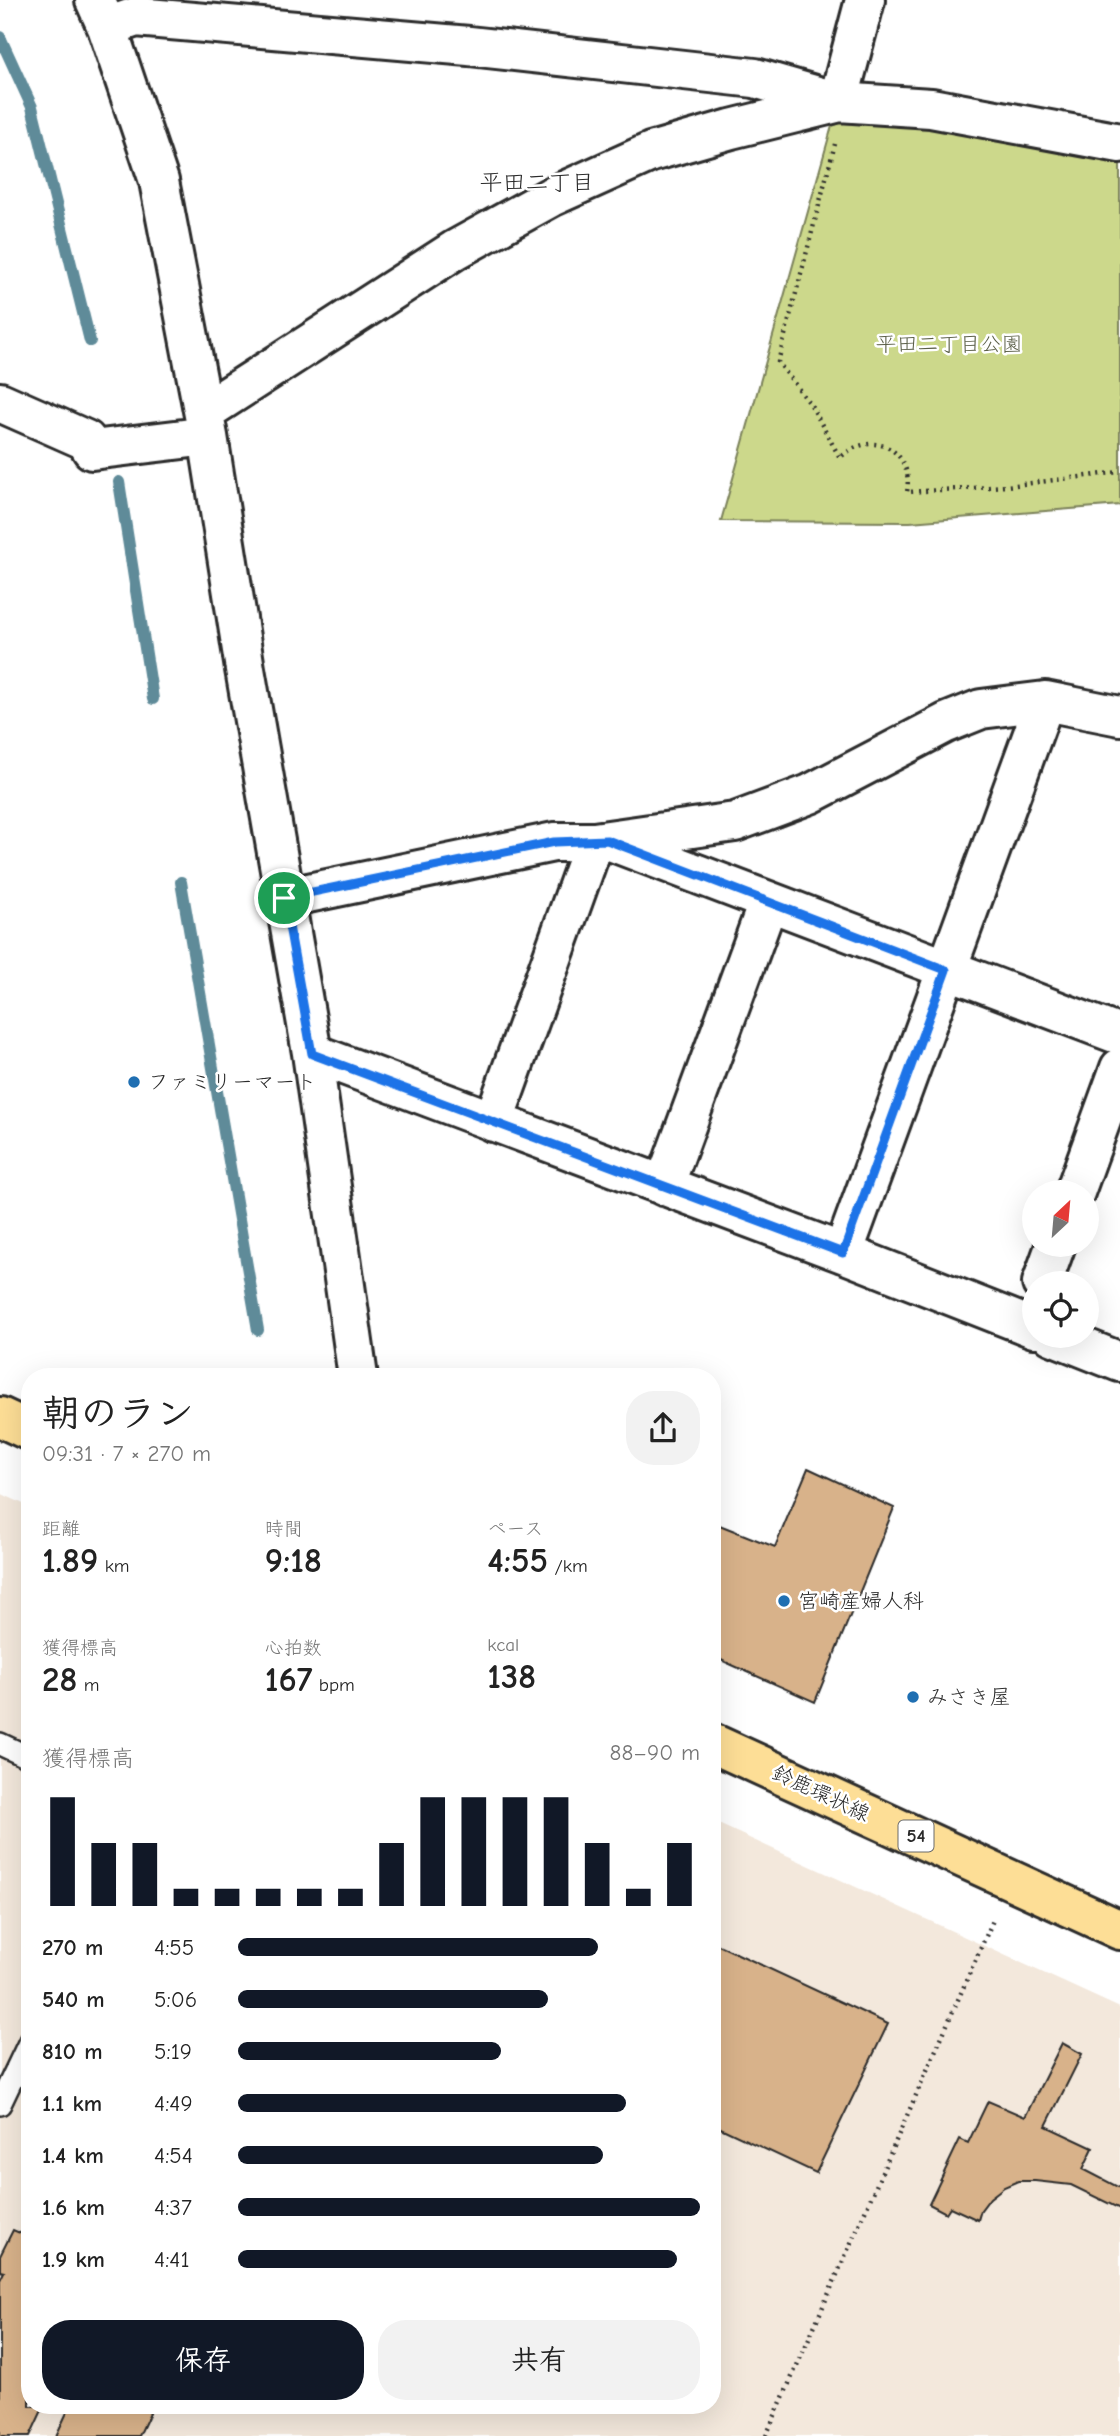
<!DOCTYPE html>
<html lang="ja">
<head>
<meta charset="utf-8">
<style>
  body { margin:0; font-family:"Comic Neue","Klee One",sans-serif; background:#f2f2f2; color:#222; height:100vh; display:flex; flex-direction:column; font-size:26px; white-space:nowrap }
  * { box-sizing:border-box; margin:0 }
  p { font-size:23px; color:#767676 }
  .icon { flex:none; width:38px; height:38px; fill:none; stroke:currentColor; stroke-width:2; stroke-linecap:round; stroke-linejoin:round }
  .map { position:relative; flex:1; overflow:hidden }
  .details { position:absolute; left:21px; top:1368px; width:700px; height:1046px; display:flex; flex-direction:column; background:#fff; border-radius:28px; box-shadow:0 7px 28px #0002 }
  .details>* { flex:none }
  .needle { width:46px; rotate:26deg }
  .buttons { position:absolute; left:1022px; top:1180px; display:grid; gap:14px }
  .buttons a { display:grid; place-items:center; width:77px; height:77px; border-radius:50%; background:#fff; box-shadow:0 7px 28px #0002; font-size:35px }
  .pin { position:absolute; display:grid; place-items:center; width:60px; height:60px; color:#fff; margin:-30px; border:4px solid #fff; border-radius:50%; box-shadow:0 2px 7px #0007 }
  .round { display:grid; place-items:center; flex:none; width:74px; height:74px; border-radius:28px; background:#f2f2f2 }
  .head { display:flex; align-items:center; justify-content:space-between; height:119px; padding:0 21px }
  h1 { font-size:38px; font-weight:800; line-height:52px }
  .figures { display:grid; grid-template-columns:repeat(3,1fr); gap:10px; height:119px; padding:7px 21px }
  .figures div { display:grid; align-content:center }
  .figures b { font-size:35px; font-weight:800 }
  .figures small { font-size:19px; font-weight:400 }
  .figures p { font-size:19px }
  .chart { height:196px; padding:14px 21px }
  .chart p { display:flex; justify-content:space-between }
  .chart svg { width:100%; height:126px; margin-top:7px; stroke:#111827; stroke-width:6 }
  .cta { display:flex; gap:14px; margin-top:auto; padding:14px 21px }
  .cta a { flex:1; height:80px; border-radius:28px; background:#111827; color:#fff; font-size:28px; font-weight:800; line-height:80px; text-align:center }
  .cta a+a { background:#f2f2f2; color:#222 }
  ul { padding:0 21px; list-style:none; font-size:23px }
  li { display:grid; grid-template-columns:112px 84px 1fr; align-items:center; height:52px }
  li i { height:18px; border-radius:9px; background:#111827 }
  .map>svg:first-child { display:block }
  .built { fill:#f3e8dc }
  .green { fill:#ccd88b; stroke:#7c825b; stroke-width:2 }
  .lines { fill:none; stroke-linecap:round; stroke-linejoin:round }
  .stream { stroke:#5f8b99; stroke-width:12 }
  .building { fill:#d8b28a; stroke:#2b2b2b; stroke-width:2 }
  .lane-casing { stroke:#2b2b2b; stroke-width:26 }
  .street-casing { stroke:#2b2b2b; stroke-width:44 }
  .primary-casing { stroke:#2b2b2b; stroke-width:44 }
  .path { stroke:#2b2b2b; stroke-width:4.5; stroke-dasharray:2 5; stroke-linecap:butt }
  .lane { stroke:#fff; stroke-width:21 }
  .street { stroke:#fff; stroke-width:38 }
  .primary { stroke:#fdde96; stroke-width:38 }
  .route-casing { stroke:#fff; stroke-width:14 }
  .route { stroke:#1a73e8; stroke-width:9 }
  .poi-dot { fill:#1f6fb2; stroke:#fff; stroke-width:2.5 }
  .labels { text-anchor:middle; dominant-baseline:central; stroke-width:5; stroke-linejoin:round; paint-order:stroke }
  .shield { fill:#fff; stroke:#6b6b6b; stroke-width:2 }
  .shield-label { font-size:19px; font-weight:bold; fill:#2b2b2b }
  .park-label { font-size:21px; fill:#5b5f48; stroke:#fff }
  .poi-label { font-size:21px; fill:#2b2b2b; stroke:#fff; text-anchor:start }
  .street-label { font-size:21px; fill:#2b2b2b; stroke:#fff }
  .neighbourhood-label { font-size:23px; fill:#2b2b2b; stroke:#fff }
</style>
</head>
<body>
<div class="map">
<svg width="1120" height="2436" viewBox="0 0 1120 2436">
  <rect width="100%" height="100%" fill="#fff"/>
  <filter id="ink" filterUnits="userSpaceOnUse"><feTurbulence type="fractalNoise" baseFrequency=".0143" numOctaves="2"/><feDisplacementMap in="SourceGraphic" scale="14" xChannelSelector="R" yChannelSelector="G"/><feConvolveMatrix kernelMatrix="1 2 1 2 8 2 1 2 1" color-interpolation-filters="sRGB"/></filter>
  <g filter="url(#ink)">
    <path class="built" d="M0,1493L30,1507V2406H712V1821L1120,2008V2436H0Z"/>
    <path class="green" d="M840,123H895L960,129L1120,159V505L910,522L721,521L832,126Z"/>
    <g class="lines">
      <path class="stream" d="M0,37L32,107L90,341
        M119,482L153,699
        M181,882L258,1330"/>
    </g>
    <path class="building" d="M808,1468L894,1508L815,1702L712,1656V1522L775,1547Z
      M712,1942L888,2024L816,2173L712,2124Z
      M1062,2043L1082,2054L1046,2126L1093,2148L1083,2169L1120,2188V2209L1071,2185L1035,2181H1018L1004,2187L990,2198L981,2210L978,2220L950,2207L946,2213L929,2204L960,2139L968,2143L988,2101L1025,2117Z
      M30,2216V2406H44L30,2436H0V2280L4,2272L0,2271V2256L13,2230L22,2234Z
      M70,2406H153L139,2436H56Z"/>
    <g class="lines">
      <g class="lane-casing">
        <path id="lane" d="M0,1744L30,1758
          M0,2104L30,2041"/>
      </g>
      <g class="street-casing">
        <path id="street" d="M95,0L107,27L159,181L208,436L245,669L312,1053L358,1377
          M107,27L136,17L469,46L755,78L838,102L931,108L1120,143
          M838,102L865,0
          M0,402L86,440L92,450L208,436
          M204,412L455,250L551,197L651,152L731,129L836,103
          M608,840L1120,1035
          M284,898L554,842H594L735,822L810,794L946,723L981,709L1045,701L1120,716
          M312,1053L843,1253L1034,1328
          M493,1122L594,842
          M664,1186L768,903
          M1075,1192L1120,1068
          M843,1253L1045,701
          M1042,1283L1056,1244
          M1052,1335L1120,1362"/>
      </g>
      <g class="primary-casing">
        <path id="primary" d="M0,1417L30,1431
          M712,1743L1120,1930"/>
      </g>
      <path class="path" d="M835,144L778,362L811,405L840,458C871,428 914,449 907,492L1007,486L1120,472
        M766,2436L994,1918"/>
      <use href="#lane" class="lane"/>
      <use href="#street" class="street"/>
      <use href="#primary" class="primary"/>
    </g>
  </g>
  <g class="lines" filter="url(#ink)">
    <g class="route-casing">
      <path id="route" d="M607,840L946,970L843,1253L312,1054L284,898L554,842Z"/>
    </g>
    <use href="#route" class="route"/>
  </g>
  <g class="poi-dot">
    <circle cx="134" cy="1082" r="7"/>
    <circle cx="784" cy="1601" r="7"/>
    <circle cx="913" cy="1697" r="7"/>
  </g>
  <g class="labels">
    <rect class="shield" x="898.5" y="1820.5" width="35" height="31" rx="5"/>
    <g class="shield-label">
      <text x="916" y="1836">54</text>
    </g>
    <g class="park-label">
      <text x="949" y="344">平田二丁目公園</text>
    </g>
    <g class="poi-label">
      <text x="148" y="1082">ファミリーマート</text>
      <text x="798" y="1601">宮崎産婦人科</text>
      <text x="927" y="1697">みさき屋</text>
    </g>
    <g class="street-label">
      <text transform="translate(821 1793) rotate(25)">鈴鹿環状線</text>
    </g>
    <g class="neighbourhood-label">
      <text x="537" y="182">平田二丁目</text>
    </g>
  </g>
</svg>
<div class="buttons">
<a><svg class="needle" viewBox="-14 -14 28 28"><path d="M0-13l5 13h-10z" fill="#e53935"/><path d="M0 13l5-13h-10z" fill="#767676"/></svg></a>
<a><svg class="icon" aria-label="locate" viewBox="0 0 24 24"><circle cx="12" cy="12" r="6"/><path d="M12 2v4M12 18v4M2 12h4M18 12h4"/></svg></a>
</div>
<div class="pin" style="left:284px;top:898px;background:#1e9e55"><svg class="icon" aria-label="arrive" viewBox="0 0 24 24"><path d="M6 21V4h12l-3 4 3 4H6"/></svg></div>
<section class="details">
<div class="head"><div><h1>朝のラン</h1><p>09:31 · 7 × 270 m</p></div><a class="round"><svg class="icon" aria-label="share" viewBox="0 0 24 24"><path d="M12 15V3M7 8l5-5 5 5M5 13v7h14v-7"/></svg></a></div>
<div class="figures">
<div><p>距離</p><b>1.89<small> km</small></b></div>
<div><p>時間</p><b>9:18</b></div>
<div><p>ペース</p><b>4:55<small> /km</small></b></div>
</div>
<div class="figures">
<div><p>獲得標高</p><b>28<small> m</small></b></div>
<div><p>心拍数</p><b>167<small> bpm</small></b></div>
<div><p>kcal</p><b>138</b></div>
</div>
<div class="chart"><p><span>獲得標高</span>88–90 m</p>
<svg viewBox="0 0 160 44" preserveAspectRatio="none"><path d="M5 44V6M15 44V22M25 44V22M35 44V38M45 44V38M55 44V38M65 44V38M75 44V38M85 44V22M95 44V6M105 44V6M115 44V6M125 44V6M135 44V22M145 44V38M155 44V22"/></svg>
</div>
<ul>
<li><b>270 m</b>4:55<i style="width:78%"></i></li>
<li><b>540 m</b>5:06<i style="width:67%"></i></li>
<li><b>810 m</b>5:19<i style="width:57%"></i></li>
<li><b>1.1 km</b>4:49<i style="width:84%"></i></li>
<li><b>1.4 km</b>4:54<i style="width:79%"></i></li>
<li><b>1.6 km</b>4:37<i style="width:100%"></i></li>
<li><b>1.9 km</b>4:41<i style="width:95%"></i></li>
</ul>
<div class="cta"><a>保存</a><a>共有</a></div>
</section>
</div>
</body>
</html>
